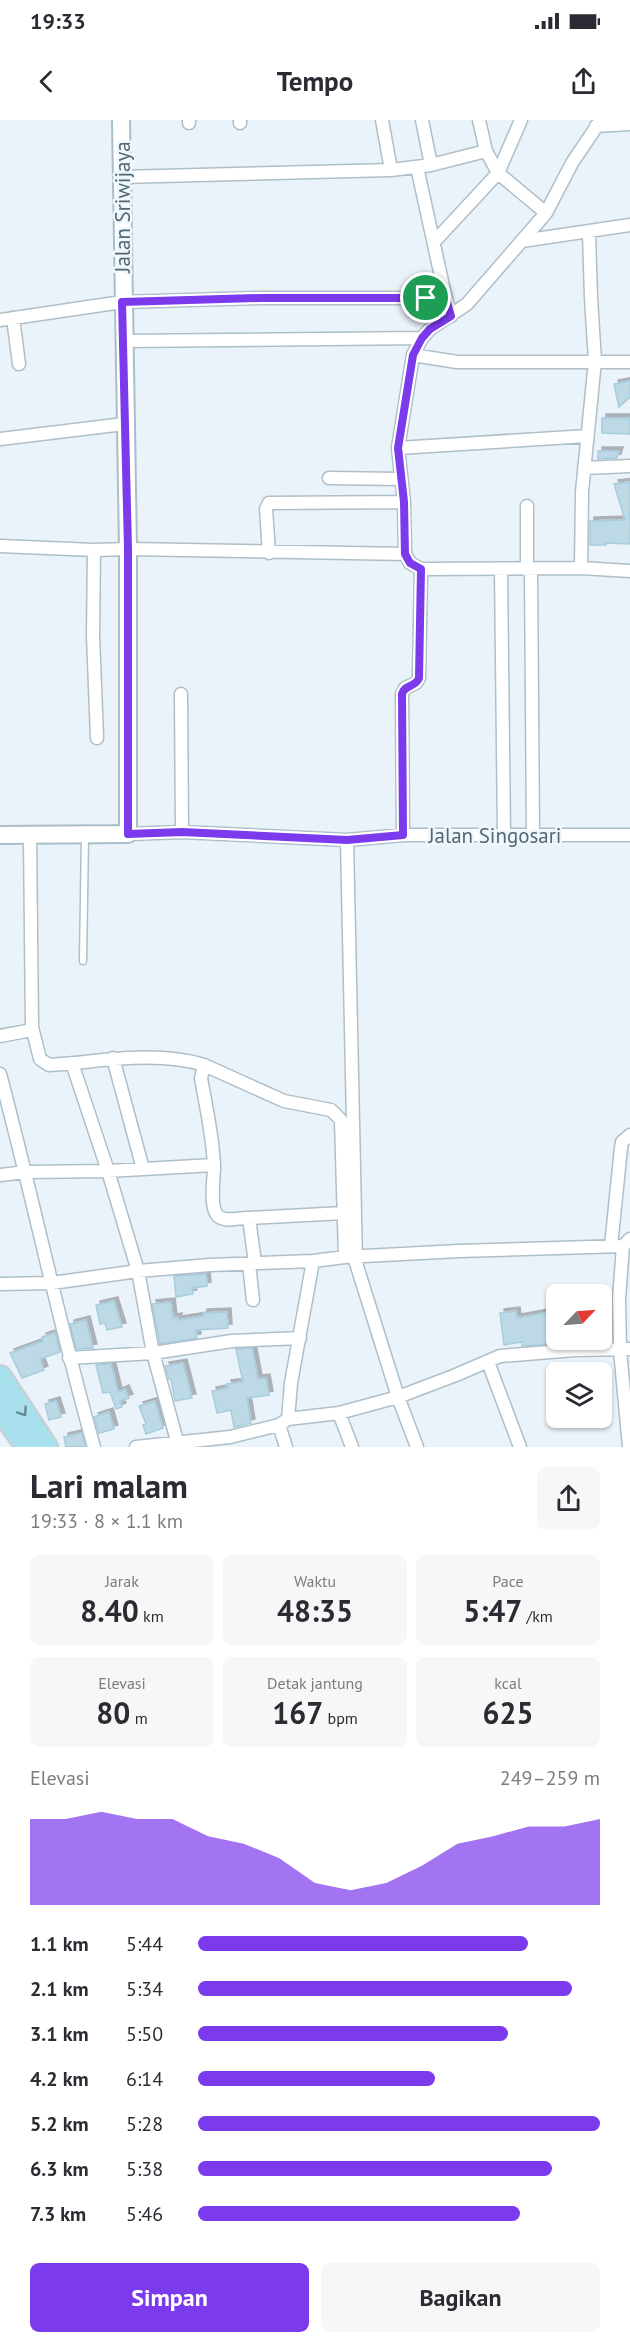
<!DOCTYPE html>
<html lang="id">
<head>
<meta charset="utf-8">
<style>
  body { margin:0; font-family:"PT Sans",sans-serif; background:#f7f7f7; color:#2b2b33; height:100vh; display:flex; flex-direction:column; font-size:22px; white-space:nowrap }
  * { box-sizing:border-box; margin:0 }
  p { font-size:20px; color:#7c7c81 }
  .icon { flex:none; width:33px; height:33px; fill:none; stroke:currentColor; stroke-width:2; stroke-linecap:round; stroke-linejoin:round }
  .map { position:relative; height:1327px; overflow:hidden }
  .side { display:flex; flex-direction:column; background:#fff; flex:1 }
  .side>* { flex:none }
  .needle { width:39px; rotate:65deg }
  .buttons { position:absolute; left:546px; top:1164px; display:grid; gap:12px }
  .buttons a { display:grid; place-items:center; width:66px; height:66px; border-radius:9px; background:#fff; box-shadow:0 2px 4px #0004; font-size:30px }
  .pin { position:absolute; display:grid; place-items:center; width:51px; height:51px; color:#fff; margin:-26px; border:3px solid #fff; border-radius:50%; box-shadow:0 2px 6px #0007 }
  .round { display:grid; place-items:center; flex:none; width:63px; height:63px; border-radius:9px; background:#f7f7f7 }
  .summary { display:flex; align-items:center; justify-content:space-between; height:102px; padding:0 30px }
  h1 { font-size:33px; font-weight:800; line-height:45px }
  .figures { display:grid; grid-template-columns:repeat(3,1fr); gap:9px; height:102px; padding:6px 30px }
  .figures div { display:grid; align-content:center; border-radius:9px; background:#f7f7f7; text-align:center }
  .figures b { font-size:30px; font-weight:800 }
  .figures small { font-size:16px; font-weight:400 }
  .figures p { font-size:16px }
  .chart { height:168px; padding:12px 30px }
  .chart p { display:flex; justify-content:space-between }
  .chart svg { width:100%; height:108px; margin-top:6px; fill:#7c3aed; opacity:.7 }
  .primary-button { display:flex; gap:12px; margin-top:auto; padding:12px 30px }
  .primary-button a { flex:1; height:69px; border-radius:9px; background:#7c3aed; color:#fff; font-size:24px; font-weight:800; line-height:69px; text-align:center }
  .primary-button a+a { background:#f7f7f7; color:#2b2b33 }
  ul { padding:0 30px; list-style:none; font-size:20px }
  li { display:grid; grid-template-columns:96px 72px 1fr; align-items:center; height:45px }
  li i { height:15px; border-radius:8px; background:#7c3aed }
  .status { display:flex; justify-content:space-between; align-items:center; height:42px; padding:0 30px; background:#fff; direction:ltr }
  .status svg { height:16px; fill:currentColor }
  header { display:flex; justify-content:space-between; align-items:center; height:78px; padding:0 30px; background:#fff; font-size:27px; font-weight:800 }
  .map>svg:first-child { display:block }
  .building { fill:#bed9e6; stroke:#a7cddd; stroke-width:1.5; filter:url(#shadow) }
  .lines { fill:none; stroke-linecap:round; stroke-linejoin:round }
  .lane-casing { stroke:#aebfc9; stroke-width:9 }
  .street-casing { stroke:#aebfc9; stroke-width:15 }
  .secondary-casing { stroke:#aabec9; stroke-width:20 }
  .highway-casing { stroke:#c7cfd2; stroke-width:26 }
  .lane { stroke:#fff; stroke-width:6 }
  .street { stroke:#fff; stroke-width:12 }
  .secondary { stroke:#fff; stroke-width:16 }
  .highway { stroke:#a8e1ed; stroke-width:22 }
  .oneway { stroke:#668791 }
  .route-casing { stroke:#fff; stroke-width:12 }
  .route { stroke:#7c3aed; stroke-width:8 }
  .labels { text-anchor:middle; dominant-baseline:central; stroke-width:5; stroke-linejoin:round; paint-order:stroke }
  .street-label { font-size:21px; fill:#506972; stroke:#f0f6fd }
</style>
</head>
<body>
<div class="status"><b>19:33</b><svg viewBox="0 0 49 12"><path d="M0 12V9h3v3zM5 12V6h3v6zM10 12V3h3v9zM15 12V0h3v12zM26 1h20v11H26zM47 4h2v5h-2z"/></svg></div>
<header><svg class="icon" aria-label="back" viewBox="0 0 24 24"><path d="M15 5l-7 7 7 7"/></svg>Tempo<svg class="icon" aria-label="share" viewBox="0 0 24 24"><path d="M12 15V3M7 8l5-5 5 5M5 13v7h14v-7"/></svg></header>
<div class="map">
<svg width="630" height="1327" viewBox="0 0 630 1327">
  <defs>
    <filter id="shadow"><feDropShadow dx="4" dy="-4" stdDeviation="0" flood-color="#0004"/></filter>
  </defs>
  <rect width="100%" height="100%" fill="#eaf2fa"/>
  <path class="building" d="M630,261V277L619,287L614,264Z
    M602,298H630V314L602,313Z
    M598,331H619L617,338L598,339Z
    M630,362V424L606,423V425H590V401L625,400L614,364Z
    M206,1154L207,1166L192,1168L193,1174L176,1177L174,1156Z
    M114,1181L122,1207L107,1210L105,1203L100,1204L96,1185Z
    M611,1181V1199L603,1200L602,1182Z
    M171,1182L173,1198L178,1197V1200L203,1196V1193L227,1192L228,1208L196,1210L197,1218L160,1224L152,1184Z
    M516,1191L517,1198L556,1191V1203H547L550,1224L522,1226V1222L504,1225L500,1193Z
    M86,1200L93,1228L76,1229L70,1204Z
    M55,1213L60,1232L40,1239L44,1250L22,1258L10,1233L43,1221L42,1217Z
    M252,1228L258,1259L266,1258L269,1275L247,1278L251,1303L234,1307L231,1290L217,1293L212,1271L228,1268L227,1264L243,1262L236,1229Z
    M183,1243L192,1278L175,1281L171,1259H169L165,1246Z
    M111,1244L118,1272L125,1269L129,1278L120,1281L122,1287L116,1289L110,1272L103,1273L96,1245Z
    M56,1281L61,1297L49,1300L45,1284Z
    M155,1281L163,1308L146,1314L143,1305L146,1304L139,1286Z
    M109,1292L114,1309L99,1313L94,1297Z
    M82,1313L85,1326L66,1327L64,1317Z"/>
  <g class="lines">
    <g class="lane-casing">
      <path id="lane" d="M83,841L85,716"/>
    </g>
    <g class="street-casing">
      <path id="street" d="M382,0L391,50
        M422,0L431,45
        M479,0L486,31
        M189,3V0
        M240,3V0
        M596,6L630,4
        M417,47L445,175
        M121,57L391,50L431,45L486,31L498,53L546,93
        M522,121L630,105
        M434,122L498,53L521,0
        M13,198L19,244
        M0,200L122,182L260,178H426L445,175L451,196
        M123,221L422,218
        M413,235L457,242H630
        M0,319L124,304
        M398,328L587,316
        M584,348L630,346
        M329,358L401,359
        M527,386V450
        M0,426L94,430L128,429L405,434L410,443L421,449L581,448L630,451
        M94,430L93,515L97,618
        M269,433L266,389L269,383L404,382
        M405,434L404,382L398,328L413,235L422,218L430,209L467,184L546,93L572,43L601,0
        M581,448L582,372L595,241L591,178L589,113
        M501,449L504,716
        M531,450L533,715
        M181,574L182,712
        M128,714L182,712L347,720L403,715H630
        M403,715L402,574L405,568L416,563L419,558L421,449
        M30,716L32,907L40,939L49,945C100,942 154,930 204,945L201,958C206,987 213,1017 214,1046C214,1058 209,1088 218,1096C226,1103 240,1097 249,1098L255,1143
        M347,720L356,1143L398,1277L417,1327
        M0,916L32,910
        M113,938L143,1049
        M72,943L108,1051L138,1151L153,1233L177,1321
        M204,945L284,981L331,990L341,1000L345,1137
        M0,954C33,1078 59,1204 94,1327
        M0,1055L26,1052L108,1051L214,1045
        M249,1098L344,1093
        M611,1126L621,1028L622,1022L630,1015
        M623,1126L619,1179L620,1230L629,1327
        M249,1144L253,1180
        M0,1164L52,1163L138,1151L210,1145L313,1141L345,1137L459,1131L623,1126L630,1119
        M69,1238L153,1233L232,1221L300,1218
        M488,1242L520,1327
        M339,1293L352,1327
        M288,1299L291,1263L313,1141
        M279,1305L286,1327
        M136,1327L230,1317L279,1305L288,1299L339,1293L398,1277L456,1255L500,1236L575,1230L630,1229"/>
    </g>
    <g class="secondary-casing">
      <path id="secondary" d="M0,715L128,714V429L121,0"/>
    </g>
    <g class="highway-casing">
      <path id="highway" d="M0,1257L46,1327
        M0,1289L28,1327"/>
    </g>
    <use href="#lane" class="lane"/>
    <use href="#street" class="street"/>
    <use href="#secondary" class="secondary"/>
    <use href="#highway" class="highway"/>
  </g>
  <defs><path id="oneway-chevron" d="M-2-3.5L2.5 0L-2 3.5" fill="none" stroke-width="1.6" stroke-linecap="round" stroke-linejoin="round" transform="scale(1.5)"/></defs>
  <use class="oneway" href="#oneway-chevron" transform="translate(23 1292) rotate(56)"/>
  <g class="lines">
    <g class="route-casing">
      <path id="route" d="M445,175L451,196L430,209L422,218L413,235L398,328L404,382L405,434L410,443L421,449L419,558C416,567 404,565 402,574L403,715L347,720L182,712L128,714V429L122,182L260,178H426Z"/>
    </g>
    <use href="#route" class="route"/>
  </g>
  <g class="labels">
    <g class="street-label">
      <text transform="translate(122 87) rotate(-90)">Jalan Sriwijaya</text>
      <text x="495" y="715">Jalan Singosari</text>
    </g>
  </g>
</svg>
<div class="buttons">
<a><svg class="needle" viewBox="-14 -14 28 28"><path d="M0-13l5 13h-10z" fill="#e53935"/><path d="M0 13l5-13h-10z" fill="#7c7c81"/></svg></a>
<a><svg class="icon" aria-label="layers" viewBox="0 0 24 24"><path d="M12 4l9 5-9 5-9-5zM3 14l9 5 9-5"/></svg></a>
</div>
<div class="pin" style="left:426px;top:178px;background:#1e9e55"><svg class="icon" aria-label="arrive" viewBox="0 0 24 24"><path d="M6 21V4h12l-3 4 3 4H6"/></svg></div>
</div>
<section class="side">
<div class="summary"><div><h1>Lari malam</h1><p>19:33 · 8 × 1.1 km</p></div><a class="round"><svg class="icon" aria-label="share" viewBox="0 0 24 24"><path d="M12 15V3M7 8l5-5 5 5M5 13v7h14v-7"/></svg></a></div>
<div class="figures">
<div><p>Jarak</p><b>8.40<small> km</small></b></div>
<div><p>Waktu</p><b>48:35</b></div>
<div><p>Pace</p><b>5:47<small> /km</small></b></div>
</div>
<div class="figures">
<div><p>Elevasi</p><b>80<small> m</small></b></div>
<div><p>Detak jantung</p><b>167<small> bpm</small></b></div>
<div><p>kcal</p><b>625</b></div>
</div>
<div class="chart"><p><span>Elevasi</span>249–259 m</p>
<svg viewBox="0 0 160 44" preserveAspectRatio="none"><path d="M0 44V9L10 9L20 6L30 9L40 9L50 16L60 19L70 25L80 35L90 38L100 35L110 28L120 19L130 16L140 12L150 12L160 9V44z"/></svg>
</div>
<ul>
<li><b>1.1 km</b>5:44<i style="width:82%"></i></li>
<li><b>2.1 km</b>5:34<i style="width:93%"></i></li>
<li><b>3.1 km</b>5:50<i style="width:77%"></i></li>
<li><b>4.2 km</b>6:14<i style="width:59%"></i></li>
<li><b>5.2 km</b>5:28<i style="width:100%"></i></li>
<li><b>6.3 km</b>5:38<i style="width:88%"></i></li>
<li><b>7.3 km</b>5:46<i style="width:80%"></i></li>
</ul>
<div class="primary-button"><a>Simpan</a><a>Bagikan</a></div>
</section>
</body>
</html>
